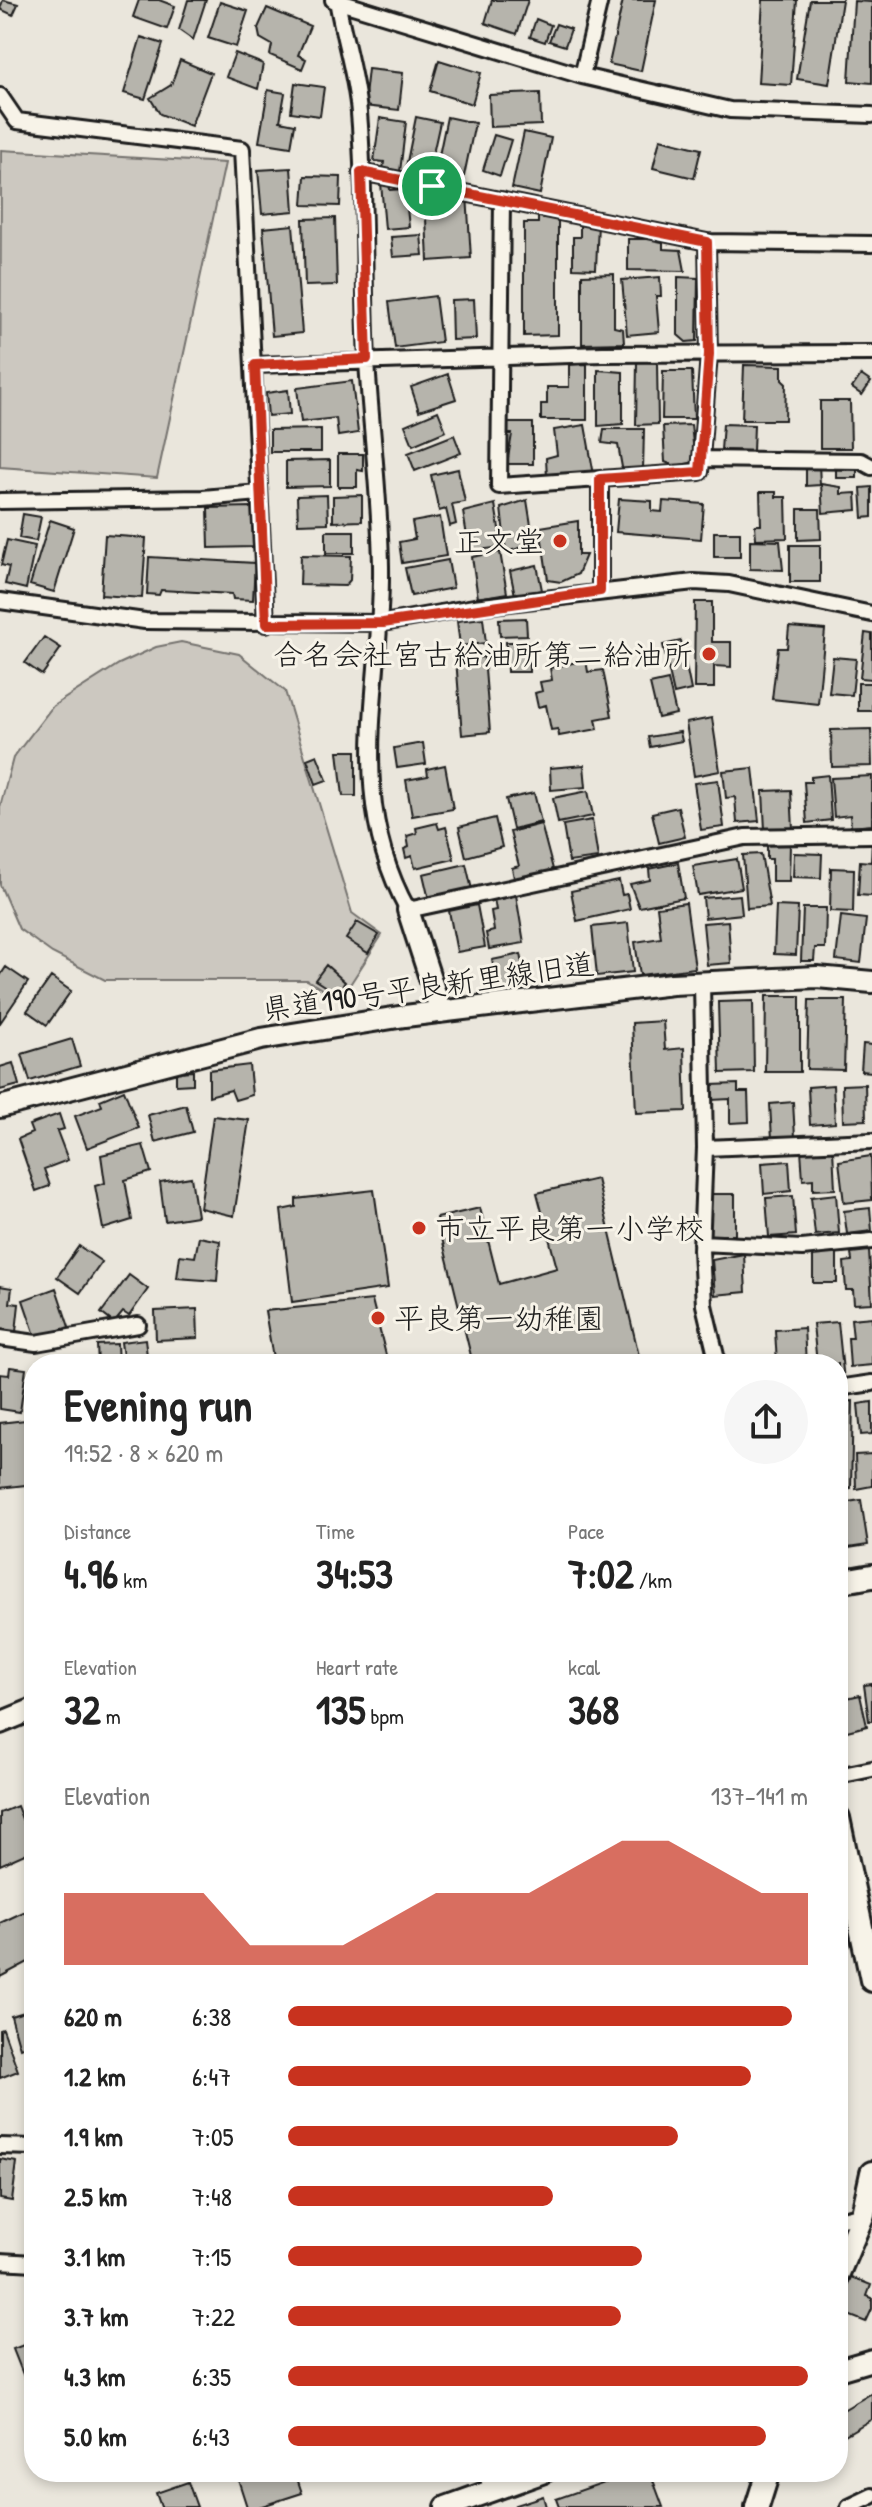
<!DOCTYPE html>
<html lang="en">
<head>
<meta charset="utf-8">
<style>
  body { margin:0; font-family:"Patrick Hand","Klee One",sans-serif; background:#f6f6f6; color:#222; height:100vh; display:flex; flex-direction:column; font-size:30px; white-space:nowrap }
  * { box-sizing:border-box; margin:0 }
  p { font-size:26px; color:#767676 }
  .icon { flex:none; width:44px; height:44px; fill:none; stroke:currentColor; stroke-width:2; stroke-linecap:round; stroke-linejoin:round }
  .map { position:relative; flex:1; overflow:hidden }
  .side { position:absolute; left:24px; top:1354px; width:824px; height:1128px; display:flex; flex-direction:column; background:#fff; border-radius:32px; box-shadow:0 4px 12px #0003 }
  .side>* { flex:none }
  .pin { position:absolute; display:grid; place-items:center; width:68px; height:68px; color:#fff; margin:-34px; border:4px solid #fff; border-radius:50%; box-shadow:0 2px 8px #0007 }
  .round { display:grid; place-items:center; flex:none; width:84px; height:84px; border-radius:42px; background:#f6f6f6 }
  .summary { display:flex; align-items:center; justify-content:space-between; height:136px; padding:0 40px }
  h1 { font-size:44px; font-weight:800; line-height:60px }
  .metrics { display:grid; grid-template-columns:repeat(3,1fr); gap:12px; height:136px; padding:8px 40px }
  .metrics div { display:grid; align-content:center }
  .metrics b { font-size:40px; font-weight:800 }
  .metrics small { font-size:22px; font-weight:400 }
  .metrics p { font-size:22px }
  .chart { height:224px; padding:16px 40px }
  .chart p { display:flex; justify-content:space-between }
  .chart svg { width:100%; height:144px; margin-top:8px; fill:#c8321e; opacity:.7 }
  ul { padding:0 40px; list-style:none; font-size:26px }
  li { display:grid; grid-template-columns:128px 96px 1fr; align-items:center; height:60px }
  li i { height:20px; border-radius:10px; background:#c8321e }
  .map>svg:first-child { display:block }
  .green { fill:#ccc8c0; stroke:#74726e; stroke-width:2 }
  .building { fill:#b6b4ac; stroke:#1c1c1c; stroke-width:2 }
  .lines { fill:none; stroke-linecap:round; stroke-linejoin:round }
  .street-casing { stroke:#1c1c1c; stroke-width:20 }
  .secondary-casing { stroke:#1c1c1c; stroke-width:26 }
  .primary-casing { stroke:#1c1c1c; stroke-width:28 }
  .street { stroke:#f7f3e8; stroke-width:14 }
  .secondary { stroke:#f7f3e8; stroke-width:20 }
  .primary { stroke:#f7f3e8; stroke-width:22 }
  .route-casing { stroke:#fff; stroke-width:16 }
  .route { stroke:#c8321e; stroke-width:10 }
  .poi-dot { fill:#c8321e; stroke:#f7f3e8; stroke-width:3 }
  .labels { text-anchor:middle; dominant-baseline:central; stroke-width:6; stroke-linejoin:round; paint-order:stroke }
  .poi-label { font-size:30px; fill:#1c1c1c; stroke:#f7f3e8; text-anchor:end }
  .street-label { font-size:30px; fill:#1c1c1c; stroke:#f7f3e8 }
</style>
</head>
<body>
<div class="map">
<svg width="872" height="2507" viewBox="0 0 872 2507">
  <rect width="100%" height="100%" fill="#eae6dc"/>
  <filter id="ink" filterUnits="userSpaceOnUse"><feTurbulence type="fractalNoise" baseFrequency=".0125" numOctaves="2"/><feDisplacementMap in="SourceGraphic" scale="16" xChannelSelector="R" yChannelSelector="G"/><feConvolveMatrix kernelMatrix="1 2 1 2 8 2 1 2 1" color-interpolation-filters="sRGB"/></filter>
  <g filter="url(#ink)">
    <path class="green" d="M1,150L225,163L157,478L0,467Z
      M181,642L239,654L285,691L352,913L382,935L340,1000L307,980H105L52,953L19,929L0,885V807L13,758L53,706L119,664L156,647Z"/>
    <path class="building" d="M3,0L18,4L13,15L0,9Z
      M139,0H159L175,6L167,29L133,17Z
      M188,0H206L193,40L179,30Z
      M492,0H528L517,34L485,23Z
      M623,0H656L641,71L609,64Z
      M763,0H797L791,85L758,83Z
      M810,0H842L829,84L797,79Z
      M854,1L872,2V83L849,81Z
      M220,2L248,11L236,47L208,38Z
      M267,8L310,26L298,55L306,59L302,69L270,55L272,45L260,38L258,28Z
      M536,19L551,25L545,42L530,37Z
      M556,24L571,29L565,46L549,41Z
      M141,37L163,44L145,99L124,93Z
      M235,53L263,64L258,89L226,77Z
      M180,60L211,73L191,126L160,114L150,98L171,85Z
      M439,60L481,73L472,104L430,91Z
      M368,69L403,73L399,110L364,106Z
      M295,83L324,87L320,116L291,112Z
      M268,90L285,93L280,121L295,124L291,147L259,142Z
      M540,93L541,125L490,127L489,95Z
      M416,117L440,122L429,172L406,167Z
      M447,117L475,123L464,176L436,170Z
      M380,118L406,122L400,172L383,170L384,162L374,161Z
      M524,132L551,138L540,194L512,188Z
      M494,135L511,140L500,176L483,170Z
      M660,139L701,149L694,178L653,168Z
      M291,168L294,211L262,214L258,170Z
      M305,176L341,177L340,206L303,205Z
      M389,182L390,190L405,189L409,227L385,229L381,183Z
      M467,195L471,258L428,261L425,197Z
      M538,212H558V335L524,336V223H538Z
      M335,218L337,285L305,286L303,219Z
      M580,223H598L596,269L573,268V237H580Z
      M293,225L302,333L272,336L263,228Z
      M421,235L423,255L393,257L391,237Z
      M628,239H663V249L681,250L685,271L628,270Z
      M614,274V327L623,329L624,343L582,344V275Z
      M660,277L661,296H656L659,332L627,335L622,280Z
      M678,277L698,278L697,341L686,342L678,335Z
      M435,296L441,342L395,348L389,302Z
      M474,299L476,339L452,340L451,300Z
      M637,361L657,363L658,424L636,425Z
      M587,364V420H541V404H547V387H569V365Z
      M744,365L782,366V380L786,384L785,420H742Z
      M598,370L623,372V424L598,426Z
      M663,371H692L694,419H662Z
      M448,374L456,399L419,411L411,387Z
      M861,375L871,382L862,395L852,388Z
      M352,381L358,433L338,436L336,418L301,422L297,388Z
      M288,390L290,414L268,416L266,393Z
      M820,401H850L851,448H820Z
      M438,411L446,431L413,445L405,425Z
      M504,423H533V464H507L512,434H504Z
      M723,424L754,425L753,451L721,450Z
      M585,425L594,475L547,477L546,458L557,455L554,430Z
      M691,425L695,462L675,466L665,462L663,426Z
      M321,429V452H270V430Z
      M604,429H644L643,470L623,473L618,445L602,443Z
      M454,435L461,453L415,471L408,453Z
      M338,454H363V471L357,470V487H338Z
      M330,460V486L286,487V461Z
      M806,463H819L820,485L806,486Z
      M836,467H857V478H836Z
      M458,469L465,502L452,504L456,524L450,526L446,509L439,511L431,475Z
      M821,484L841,487V494L856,493L857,510L823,513Z
      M872,487V517L863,518L861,488Z
      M760,492H776V497H786L787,538L756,539L755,525H761Z
      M327,495L328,523L298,524L297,496Z
      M362,495V521L333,522V496Z
      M619,499L652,501V511L662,512L663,501L704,504L701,539L616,532Z
      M527,500L534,544L506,552L501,508Z
      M495,504L502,547L464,552L462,540L467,536L463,512Z
      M252,507L253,547L209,548L208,508Z
      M798,509H820L821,539L798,540Z
      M23,514L41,517L36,541L19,538Z
      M440,517L446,556L402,563L399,542L415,539L412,522Z
      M50,520L74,528L54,592L30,585Z
      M578,521V555H586L578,574L561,582L548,580L540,527Z
      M326,531H354V553H326Z
      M714,532H740V557H714Z
      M105,535L146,538L142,598L101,595Z
      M7,540L35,546L26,589L5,584L9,567L1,565Z
      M750,540L780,541L783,570L750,569Z
      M790,545H820V582H790Z
      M500,552L507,593L478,598L472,557Z
      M301,555L351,556L350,580L345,586L300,585Z
      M149,557L255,563L253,600L233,599L232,594L161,590L159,595L147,594Z
      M448,560L453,588L411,596L405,568Z
      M537,565L542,590L515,595L510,571Z
      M695,602H712V642H731V667L714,666V688H694Z
      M483,618L486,643L460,646L457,621Z
      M526,618L527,635L500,636L499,619Z
      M789,627L825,630L818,704L772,699L778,648H787Z
      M865,633L872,634V679L860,678Z
      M44,637L61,648L42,675L25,663Z
      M681,641L691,690L674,694L663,645Z
      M506,642H529V672H507Z
      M484,657L490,732L462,735L456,659Z
      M833,657L856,659L852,695L829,693Z
      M586,660L588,672L603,670L612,716L596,719L598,729L559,736L558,729L551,730L546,705L538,707L535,693L542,691L540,682L552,680L550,668Z
      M668,680L676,714L658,718L650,684Z
      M858,683H872V711H858Z
      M712,718L720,771L694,776L686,723Z
      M871,729L872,766L832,767L831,730Z
      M680,732L682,741L650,747L648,737Z
      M423,743L426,764L397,768L394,748Z
      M338,751H356V796H343Z
      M317,755L327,780L316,784L307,759Z
      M445,765L453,809L412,816L406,780L428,776L427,769Z
      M584,765L586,787L551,790L550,768Z
      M753,768L759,821L737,823L735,797L726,798L723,771Z
      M828,775L831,820L807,823L804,782H811V777Z
      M872,776V825L851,827L850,815L834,817L831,778Z
      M718,780L724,827L701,830L694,783Z
      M791,790L793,829L765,830L763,791Z
      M588,791L593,816L558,823L553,798Z
      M534,793L541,822L513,829L506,799Z
      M678,807L685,837L659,843L652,813Z
      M495,818L502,847L466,857L459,827Z
      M592,820L598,858L569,862L563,825Z
      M437,823L439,829L446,827L454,859L415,868L412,856L406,858L404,849L409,847L407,836L417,833L416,828Z
      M541,824L554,873L515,883L512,868L519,866L510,832Z
      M872,840V896L858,895L860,861L871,862Z
      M767,844H790L789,881H772V859H767Z
      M794,853L822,854L821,878L793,877Z
      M761,854L770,906L747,908L743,855Z
      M737,859L742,888L698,895L693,866Z
      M678,863L684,898L639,907L630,884L650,880L649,869Z
      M466,864L473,894L430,904L423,874Z
      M831,868L854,869L853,912L830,911Z
      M619,881L622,895L627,894L630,909L577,921L571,891Z
      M516,895L524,943L489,949L486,933L494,931L491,911L496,910L494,899Z
      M740,895L742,914L705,918L703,898Z
      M686,903L695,968L640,975L635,942L661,938L657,907Z
      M477,905L485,947L457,952L449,911Z
      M776,906L798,907L796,955L774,954Z
      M803,908H826L825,948H815L814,961H801Z
      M841,916L866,919L861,963L836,960Z
      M728,921L731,963L707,965L703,923Z
      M357,922L379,935L368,953L346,939Z
      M628,923L633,972L597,976L592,927Z
      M521,954L529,994L500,1000L492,960Z
      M326,965L345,982L337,994L315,980Z
      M6,967L28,982L0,1023V976Z
      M51,977L71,991L47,1025L27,1011Z
      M766,996H800V1072H765Z
      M809,1000H846L844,1070L807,1069Z
      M753,1001L754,1072L720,1073L718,1002Z
      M663,1021L665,1050L684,1048L686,1111L636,1113L632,1023Z
      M72,1039L80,1066L30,1081L22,1054Z
      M863,1044L872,1045V1072L861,1071Z
      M13,1063L19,1085L0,1090V1067Z
      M249,1065L252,1095L235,1100L231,1090L209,1096V1070Z
      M193,1071V1084L176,1085V1072Z
      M738,1084V1092H748L749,1122L730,1123V1099L711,1100L710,1085Z
      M865,1084L866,1120L843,1121L842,1085Z
      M833,1085L835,1123L810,1125L808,1087Z
      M124,1090L139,1128L87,1148L75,1116L102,1106L100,1100Z
      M793,1102L795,1137L772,1139L770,1104Z
      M186,1105L193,1132L155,1142L148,1115Z
      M59,1114L64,1129L57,1131L68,1160L44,1169L50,1186L36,1191L18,1139L32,1133L29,1125Z
      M213,1116L249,1120L234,1216L200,1208Z
      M143,1145L151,1172L125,1180L132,1220L103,1229L95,1186L105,1183L101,1155Z
      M833,1149L835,1189L813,1190V1179L803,1180L801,1150Z
      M871,1156L872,1200L844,1203L839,1161Z
      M789,1161L791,1191L764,1194L762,1163Z
      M191,1177L197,1216L165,1221L160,1182Z
      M597,1179L641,1364H473L437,1218L480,1208L499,1284L557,1268L537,1193Z
      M374,1190L388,1288L292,1302L281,1210L296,1207V1199Z
      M708,1194H735V1235H708Z
      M836,1194L839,1233L815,1235L811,1197Z
      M793,1196L796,1235L769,1237L766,1198Z
      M870,1208L872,1231L847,1234L844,1211Z
      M199,1237L220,1241L217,1281L177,1278L180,1255L195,1257Z
      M79,1246L102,1262L80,1293L57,1277Z
      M837,1251V1283H813V1252Z
      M869,1251L872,1303L854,1304L853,1290H846L844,1262L852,1261L851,1253Z
      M744,1254L746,1292L715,1295L712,1260Z
      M129,1275L148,1289L129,1316L123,1312L114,1323L101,1313Z
      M0,1286L12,1288L10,1303L19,1304L16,1332L0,1331Z
      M56,1288L69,1327L36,1338L23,1300Z
      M372,1300L388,1363L274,1364L265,1311Z
      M197,1309L198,1338L156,1340L155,1311Z
      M872,1317V1365L850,1367L848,1338H853L851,1319Z
      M838,1322L844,1381L838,1382V1364H817L813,1324Z
      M804,1328L806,1364H777L775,1330Z
      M145,1339L148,1364H124L121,1342Z
      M117,1344L118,1364H98L97,1345Z
      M10,1367L26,1369L20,1412L0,1409V1374L9,1375Z
      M853,1401L851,1488L838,1489V1402Z
      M872,1402V1434L861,1435L858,1404Z
      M34,1419V1484L0,1488V1423Z
      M872,1454V1486L856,1489L855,1455Z
      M861,1500L868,1545L848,1548L841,1503Z
      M872,1684V1721H869L864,1685Z
      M860,1695L867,1726L843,1732L838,1700Z
      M17,1806L34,1850L0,1865V1813Z
      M838,1852L856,1923L838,1928Z
      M32,1908L34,1959L0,1977V1923Z
      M34,2009V2044L20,2048L11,2016Z
      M3,2029L18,2071L0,2078V2030Z
      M0,2159L17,2162L12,2201L0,2199Z
      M851,2277L871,2285L867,2296L872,2298V2309L866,2322L838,2311Z
      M34,2335V2373L24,2377L13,2349L29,2343L27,2338Z
      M872,2393V2419L838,2439V2413Z
      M249,2472H295L302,2493L259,2507H247L237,2476Z
      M633,2472H650L663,2507H559L556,2499Z
      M188,2482L197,2507H161L156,2493Z
      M543,2496L546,2507H516L515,2505Z"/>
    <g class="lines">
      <g class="street-casing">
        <path id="street" d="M333,0L582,76L730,110L872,115
          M337,0C343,37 356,75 359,113C366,195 363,278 367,361C371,429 380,498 381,566C383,688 344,794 408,910L745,837L872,835
          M582,76L600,0
          M0,96L17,121L242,149L266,624
          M361,172L707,242L872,244
          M502,200L499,486L700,472L709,354L707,242
          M255,365L603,354L872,353
          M701,459L861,461L872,467
          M600,479V591
          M0,501L203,498L259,493
          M0,601L145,621L383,623L474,607L694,582L729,584L872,614
          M702,983L705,1148L701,1250L704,1305L718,1364
          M705,1148L872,1141
          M701,1243L802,1248L872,1241
          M0,1338L36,1343L138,1325
          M838,1388L872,1383
          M838,1776L872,1769
          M0,2146L34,2147
          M838,2220L863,2214
          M0,2261L34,2263
          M486,2472L492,2491
          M849,2507L872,2496"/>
      </g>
      <g class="secondary-casing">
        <path id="secondary" d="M408,910L441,1012
          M0,1107L261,1039L405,1016L672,984L817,977L872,982
          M0,1723L34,1709
          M838,2370L872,2360
          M446,2507L544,2472"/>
      </g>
      <g class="primary-casing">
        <path id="primary" d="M838,1582L872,1576
          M838,1818L872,1980
          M838,2273L863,2214L872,2173
          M757,2507L768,2472"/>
      </g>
      <use href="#street" class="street"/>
      <use href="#secondary" class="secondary"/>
      <use href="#primary" class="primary"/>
    </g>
  </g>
  <g class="lines" filter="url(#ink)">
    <g class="route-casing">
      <path id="route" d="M361,172L707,242L709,354L700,472L600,479V591L383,623L266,624L255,365L367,359Z"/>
    </g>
    <use href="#route" class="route"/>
  </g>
  <g class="poi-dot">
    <circle cx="560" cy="541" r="8"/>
    <circle cx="709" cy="654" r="8"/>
    <circle cx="419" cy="1228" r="8"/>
    <circle cx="378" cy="1318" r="8"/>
  </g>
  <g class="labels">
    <g class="poi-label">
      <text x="544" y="541">正文堂</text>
      <text x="693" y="654">合名会社宮古給油所第二給油所</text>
      <text x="435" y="1228" text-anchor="start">市立平良第一小学校</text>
      <text x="394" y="1318" text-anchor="start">平良第一幼稚園</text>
    </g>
    <g class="street-label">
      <text transform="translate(428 986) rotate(-8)">県道190号平良新里線旧道</text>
    </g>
  </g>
</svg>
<div class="pin" style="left:432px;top:186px;background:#1e9e55"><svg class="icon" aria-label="arrive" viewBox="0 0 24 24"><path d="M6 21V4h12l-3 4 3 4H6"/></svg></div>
<section class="side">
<div class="summary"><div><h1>Evening run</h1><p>19:52 · 8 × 620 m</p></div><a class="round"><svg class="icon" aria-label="share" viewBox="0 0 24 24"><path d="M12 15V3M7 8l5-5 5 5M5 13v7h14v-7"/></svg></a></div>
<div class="metrics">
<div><p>Distance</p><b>4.96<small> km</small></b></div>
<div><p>Time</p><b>34:53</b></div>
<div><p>Pace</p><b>7:02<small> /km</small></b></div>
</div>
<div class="metrics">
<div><p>Elevation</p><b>32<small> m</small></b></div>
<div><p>Heart rate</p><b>135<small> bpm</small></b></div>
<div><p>kcal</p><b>368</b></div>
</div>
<div class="chart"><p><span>Elevation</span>137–141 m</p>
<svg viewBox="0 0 160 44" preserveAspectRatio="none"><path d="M0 44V22L10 22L20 22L30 22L40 38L50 38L60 38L70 30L80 22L90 22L100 22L110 14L120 6L130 6L140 14L150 22L160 22V44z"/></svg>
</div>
<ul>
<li><b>620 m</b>6:38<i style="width:97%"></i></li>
<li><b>1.2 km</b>6:47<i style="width:89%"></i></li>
<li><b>1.9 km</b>7:05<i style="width:75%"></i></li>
<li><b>2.5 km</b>7:48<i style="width:51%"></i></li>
<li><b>3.1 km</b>7:15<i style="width:68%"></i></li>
<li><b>3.7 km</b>7:22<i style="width:64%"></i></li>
<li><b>4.3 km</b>6:35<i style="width:100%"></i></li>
<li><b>5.0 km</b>6:43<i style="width:92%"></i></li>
</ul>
</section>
</div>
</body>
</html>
